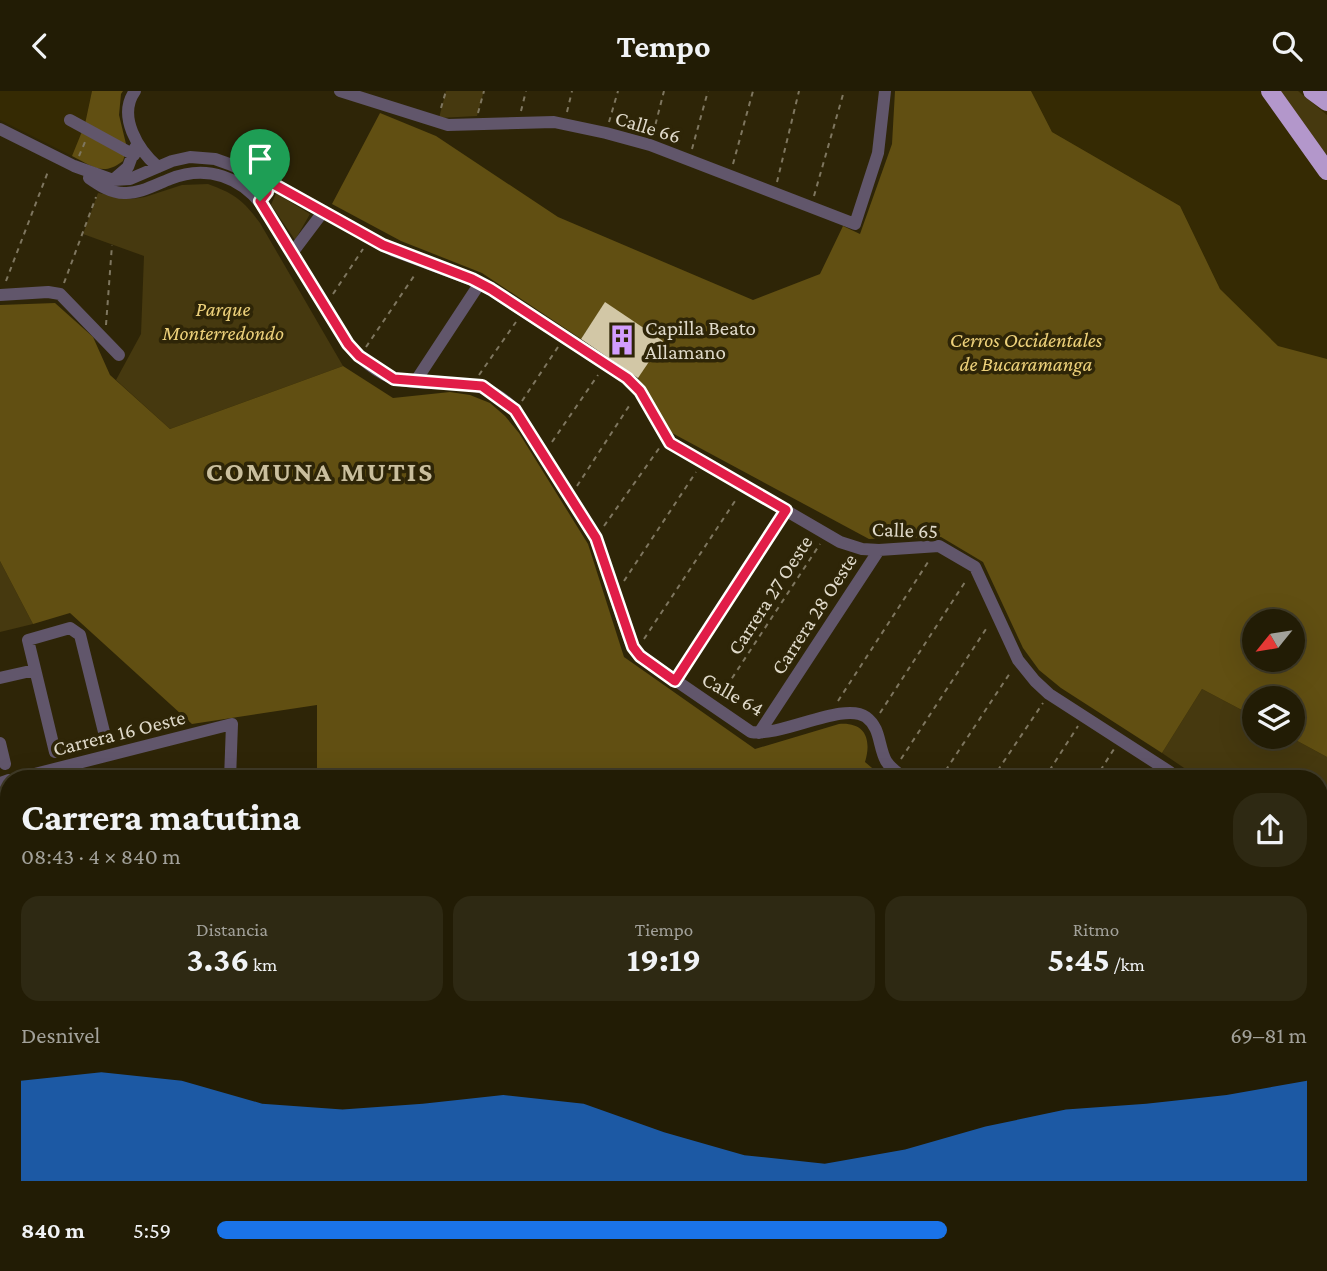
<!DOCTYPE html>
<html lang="es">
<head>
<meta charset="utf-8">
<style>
  body { margin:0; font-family:"Crimson Pro",serif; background:#2e2913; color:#f1f3f6; height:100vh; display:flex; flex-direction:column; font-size:26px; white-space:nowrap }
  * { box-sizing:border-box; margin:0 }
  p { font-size:23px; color:#a2a19a }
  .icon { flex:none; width:38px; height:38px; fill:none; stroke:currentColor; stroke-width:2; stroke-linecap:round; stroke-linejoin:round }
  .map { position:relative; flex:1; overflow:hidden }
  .panel { position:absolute; left:0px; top:679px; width:1328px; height:502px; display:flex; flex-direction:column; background:#221c05; border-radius:28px 28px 0 0; box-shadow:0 7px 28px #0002,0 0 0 2px #3f3a27 }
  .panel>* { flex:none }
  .needle { width:46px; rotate:240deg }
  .controls { position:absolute; left:1242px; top:518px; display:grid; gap:14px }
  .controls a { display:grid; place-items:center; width:63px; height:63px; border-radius:50%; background:#221c05; box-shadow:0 7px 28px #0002,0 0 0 2px #3f3a27; font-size:35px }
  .pin { position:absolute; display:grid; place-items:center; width:60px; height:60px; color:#fff; margin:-72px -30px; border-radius:50% 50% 50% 0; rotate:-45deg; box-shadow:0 0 7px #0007 }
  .pin .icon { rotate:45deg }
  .round { display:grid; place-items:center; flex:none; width:74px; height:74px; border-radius:28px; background:#2e2913 }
  .overview { display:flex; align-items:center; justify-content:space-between; height:119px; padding:0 21px }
  h1 { font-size:38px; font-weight:700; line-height:52px }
  .figures { display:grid; grid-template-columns:repeat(3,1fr); gap:10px; height:119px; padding:7px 21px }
  .figures div { display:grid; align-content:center; border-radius:18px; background:#2e2913; text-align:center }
  .figures b { font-size:35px; font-weight:700 }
  .figures small { font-size:19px; font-weight:400 }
  .figures p { font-size:19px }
  .chart { height:196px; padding:14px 21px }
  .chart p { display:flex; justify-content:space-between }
  .chart svg { width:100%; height:126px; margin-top:7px; fill:#1a73e8; opacity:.7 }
  ul { padding:0 21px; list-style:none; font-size:23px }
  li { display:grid; grid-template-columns:112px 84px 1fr; align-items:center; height:52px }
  li i { height:18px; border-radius:9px; background:#1a73e8 }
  header { display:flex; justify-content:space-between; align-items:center; height:91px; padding:0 21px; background:#221c05; font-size:32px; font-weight:700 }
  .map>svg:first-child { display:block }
  .built { fill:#352a03 }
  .green { fill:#46390f }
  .forest { fill:#614f12; fill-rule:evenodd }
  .building { fill:#d2c7a6 }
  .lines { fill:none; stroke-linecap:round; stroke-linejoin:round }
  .path { stroke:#7e765f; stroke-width:2; stroke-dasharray:5 5; stroke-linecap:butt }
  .minor { stroke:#61566b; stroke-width:12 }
  .highway { stroke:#b397cb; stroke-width:18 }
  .route-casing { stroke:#fff; stroke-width:14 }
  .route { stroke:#e11d48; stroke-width:9 }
  .labels { text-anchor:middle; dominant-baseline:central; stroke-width:7; stroke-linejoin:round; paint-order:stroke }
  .street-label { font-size:21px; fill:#dfd9c9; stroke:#2e2507 }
  .park-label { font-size:21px; font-style:italic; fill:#ecd07a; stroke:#2e2507 }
  .poi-label { font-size:21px; fill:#dfd9c9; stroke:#2e2507; text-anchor:start }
  .district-label { font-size:28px; font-weight:bold; letter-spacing:2px; fill:#cabf9e; stroke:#2e2507 }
</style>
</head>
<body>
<header><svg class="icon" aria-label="back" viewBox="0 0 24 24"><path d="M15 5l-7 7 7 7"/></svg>Tempo<svg class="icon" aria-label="search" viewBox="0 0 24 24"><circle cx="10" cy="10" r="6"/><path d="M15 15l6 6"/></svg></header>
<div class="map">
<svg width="1327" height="1180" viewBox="0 0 1327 1180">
  <rect width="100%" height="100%" fill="#2e2507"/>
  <path class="built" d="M0,0H92L85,33L72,65L0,29Z
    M1031,0H1327V279L1278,256L1220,198L1180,115L1052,41Z"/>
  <path class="green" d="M446,0H484L477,25L439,27Z
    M1276,0H1298L1327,24V64Z
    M208,93C235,103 243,109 260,132L343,275L170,338L116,289L141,243L144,165L83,143L98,102L132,108L145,106L182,94Z
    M276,102L310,123L295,149L271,114Z
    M0,470L33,533L0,541Z
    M1202,598L1255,626V646H1290L1327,666V804L1320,801V688H1190L1193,683L1162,662Z
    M0,932H9V1030L0,1024Z
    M389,1173L392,1180H167L157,1173Z"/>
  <path class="forest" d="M92,0H123L121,3L119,24L127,57L123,70C102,86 93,75 72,65L85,33Z
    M895,0H1031L1052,41L1180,115L1220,198L1278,255L1327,268V666L1290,646H1293V607H1255V626L1202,598L1162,662L1061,597L1039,579L1023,557L983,471L941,446L869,448L672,342L638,287L605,212L581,248L482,182L401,150L332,113L380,22L436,45L558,126L753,209L820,183L843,135L860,143L892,53ZM1255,530H1293V569H1255Z
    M55,212L93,246L110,284L170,338L343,275L393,307L450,301L470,304L490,312L505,325L519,342L588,453L624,566L755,658L839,633C865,631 872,648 865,671L885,688H317V614L192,633L70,522L33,533L0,470V214Z
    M1320,801L1327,804V1180H392L389,1173L1320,1172Z
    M0,1048L9,1054V1172L108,1173L110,1180H0Z"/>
  <path class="building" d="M605,211L663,250L638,287L581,248Z"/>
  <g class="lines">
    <path class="path" d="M441,17L446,0
      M521,20L526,0
      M567,21L572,0
      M478,22L484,0
      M609,31L618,0
      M653,43L664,0
      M692,58L708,0
      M79,65L85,51
      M733,73L753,0
      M777,91L799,0
      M814,105L844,0
      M6,190L49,78
      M64,192L96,106
      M333,203L363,158
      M106,234L112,154
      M366,256L416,182
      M479,284L516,231
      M522,310L558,256
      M552,351L598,284
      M577,395L631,312
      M604,435L660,356
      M624,490L696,381
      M644,548L737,407
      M682,580L780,429
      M721,604L820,453
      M838,610L930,468
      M880,622L967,488
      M901,668L988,535
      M940,688L1010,582
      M992,688L1043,612
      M1044,688L1078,635
      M1095,688L1114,658
      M0,746H9
      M0,802H9
      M0,855H9
      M0,973L9,983
      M373,1180L375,1172"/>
    <path class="minor" d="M135,0C117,25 138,59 158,76
      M340,0L448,34L554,31L606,42L650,54L855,133L878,62L885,0
      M70,29L134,64
      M0,38L74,75L113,89L130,88L172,70L190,66L215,68L229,73L268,90L394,160L480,192L627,287L640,300L670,352L840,451L862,458L879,459L939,455L975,476L1018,569L1035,590L1049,603L1170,681L1166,688
      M89,87C99,94 111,102 124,102C139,103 155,94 170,88C207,73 242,86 265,118L348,253C359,267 379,284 396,288C442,300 477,278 515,319L596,447L630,550L640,565L751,641C782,646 844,610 866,626C881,637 878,655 886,670C891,678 898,682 906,688
      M113,89L128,76L135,57
      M292,162L323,121
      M0,204L48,201L60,203L119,264
      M415,291L480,192
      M0,587L35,579
      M759,642L879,459
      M0,652L5,673
      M55,661L28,549L70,537L80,544L106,649
      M15,688L232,633L230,688
      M0,692L9,689
      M0,918H9
      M0,1034L9,1040
      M123,1172L126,1180
      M143,1172L153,1180"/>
    <path class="highway" d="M1270,0L1327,80
      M1312,0L1327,11"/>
  </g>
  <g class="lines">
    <g class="route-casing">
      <path id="route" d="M268,90L383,154L472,188L491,198L627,287L640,300L670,352L786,419L675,590L640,565L633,556L596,447L515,319L482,295L394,288L359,265L348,253L260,110L267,101Z"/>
    </g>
    <use href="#route" class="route"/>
  </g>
  <defs>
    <g id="building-bare" transform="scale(2.415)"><path d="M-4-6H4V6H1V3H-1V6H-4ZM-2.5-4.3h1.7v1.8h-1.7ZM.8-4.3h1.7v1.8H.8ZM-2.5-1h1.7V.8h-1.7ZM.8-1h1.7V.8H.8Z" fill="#d29dfd" stroke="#2e2507" stroke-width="2.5" paint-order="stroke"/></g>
  </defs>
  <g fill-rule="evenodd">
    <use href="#building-bare" x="622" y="249"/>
  </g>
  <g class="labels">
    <g class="street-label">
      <text transform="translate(648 36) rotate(17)">Calle 66</text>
      <text transform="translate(905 439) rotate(2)">Calle 65</text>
      <text transform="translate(770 504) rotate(-57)">Carrera 27 Oeste</text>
      <text transform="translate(814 523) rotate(-57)">Carrera 28 Oeste</text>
      <text transform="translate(733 603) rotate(30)">Calle 64</text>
      <text transform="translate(119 642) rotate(-14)">Carrera 16 Oeste</text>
    </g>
    <g class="park-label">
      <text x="223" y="218">Parque<tspan x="223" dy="24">Monterredondo</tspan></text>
      <text x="1026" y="249">Cerros Occidentales<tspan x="1026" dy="24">de Bucaramanga</tspan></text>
    </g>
    <g class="poi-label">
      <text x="645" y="237">Capilla Beato<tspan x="645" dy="24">Allamano</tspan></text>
    </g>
    <g class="district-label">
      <text x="320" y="380">COMUNA MUTIS</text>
    </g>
  </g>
</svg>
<div class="controls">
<a><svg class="needle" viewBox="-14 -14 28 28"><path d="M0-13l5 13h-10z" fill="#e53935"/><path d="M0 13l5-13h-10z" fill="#a2a19a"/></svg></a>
<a><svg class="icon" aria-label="layers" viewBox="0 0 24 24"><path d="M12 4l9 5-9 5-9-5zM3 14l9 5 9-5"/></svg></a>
</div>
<div class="pin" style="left:260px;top:110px;background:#1e9e55"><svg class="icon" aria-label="arrive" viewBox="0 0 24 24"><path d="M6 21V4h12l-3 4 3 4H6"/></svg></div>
<section class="panel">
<div class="overview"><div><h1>Carrera matutina</h1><p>08:43 · 4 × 840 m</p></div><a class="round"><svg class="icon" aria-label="share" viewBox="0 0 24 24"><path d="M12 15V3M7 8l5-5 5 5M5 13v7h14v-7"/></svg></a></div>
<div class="figures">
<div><p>Distancia</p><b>3.36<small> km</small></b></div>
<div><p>Tiempo</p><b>19:19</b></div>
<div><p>Ritmo</p><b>5:45<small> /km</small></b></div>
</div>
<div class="chart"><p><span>Desnivel</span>69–81 m</p>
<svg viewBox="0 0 160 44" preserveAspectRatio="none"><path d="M0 44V9L10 6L20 9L30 17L40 19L50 17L60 14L70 17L80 27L90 35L100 38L110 33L120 25L130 19L140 17L150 14L160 9V44z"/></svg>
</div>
<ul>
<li><b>840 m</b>5:59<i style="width:67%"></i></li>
</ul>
</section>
</div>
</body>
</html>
